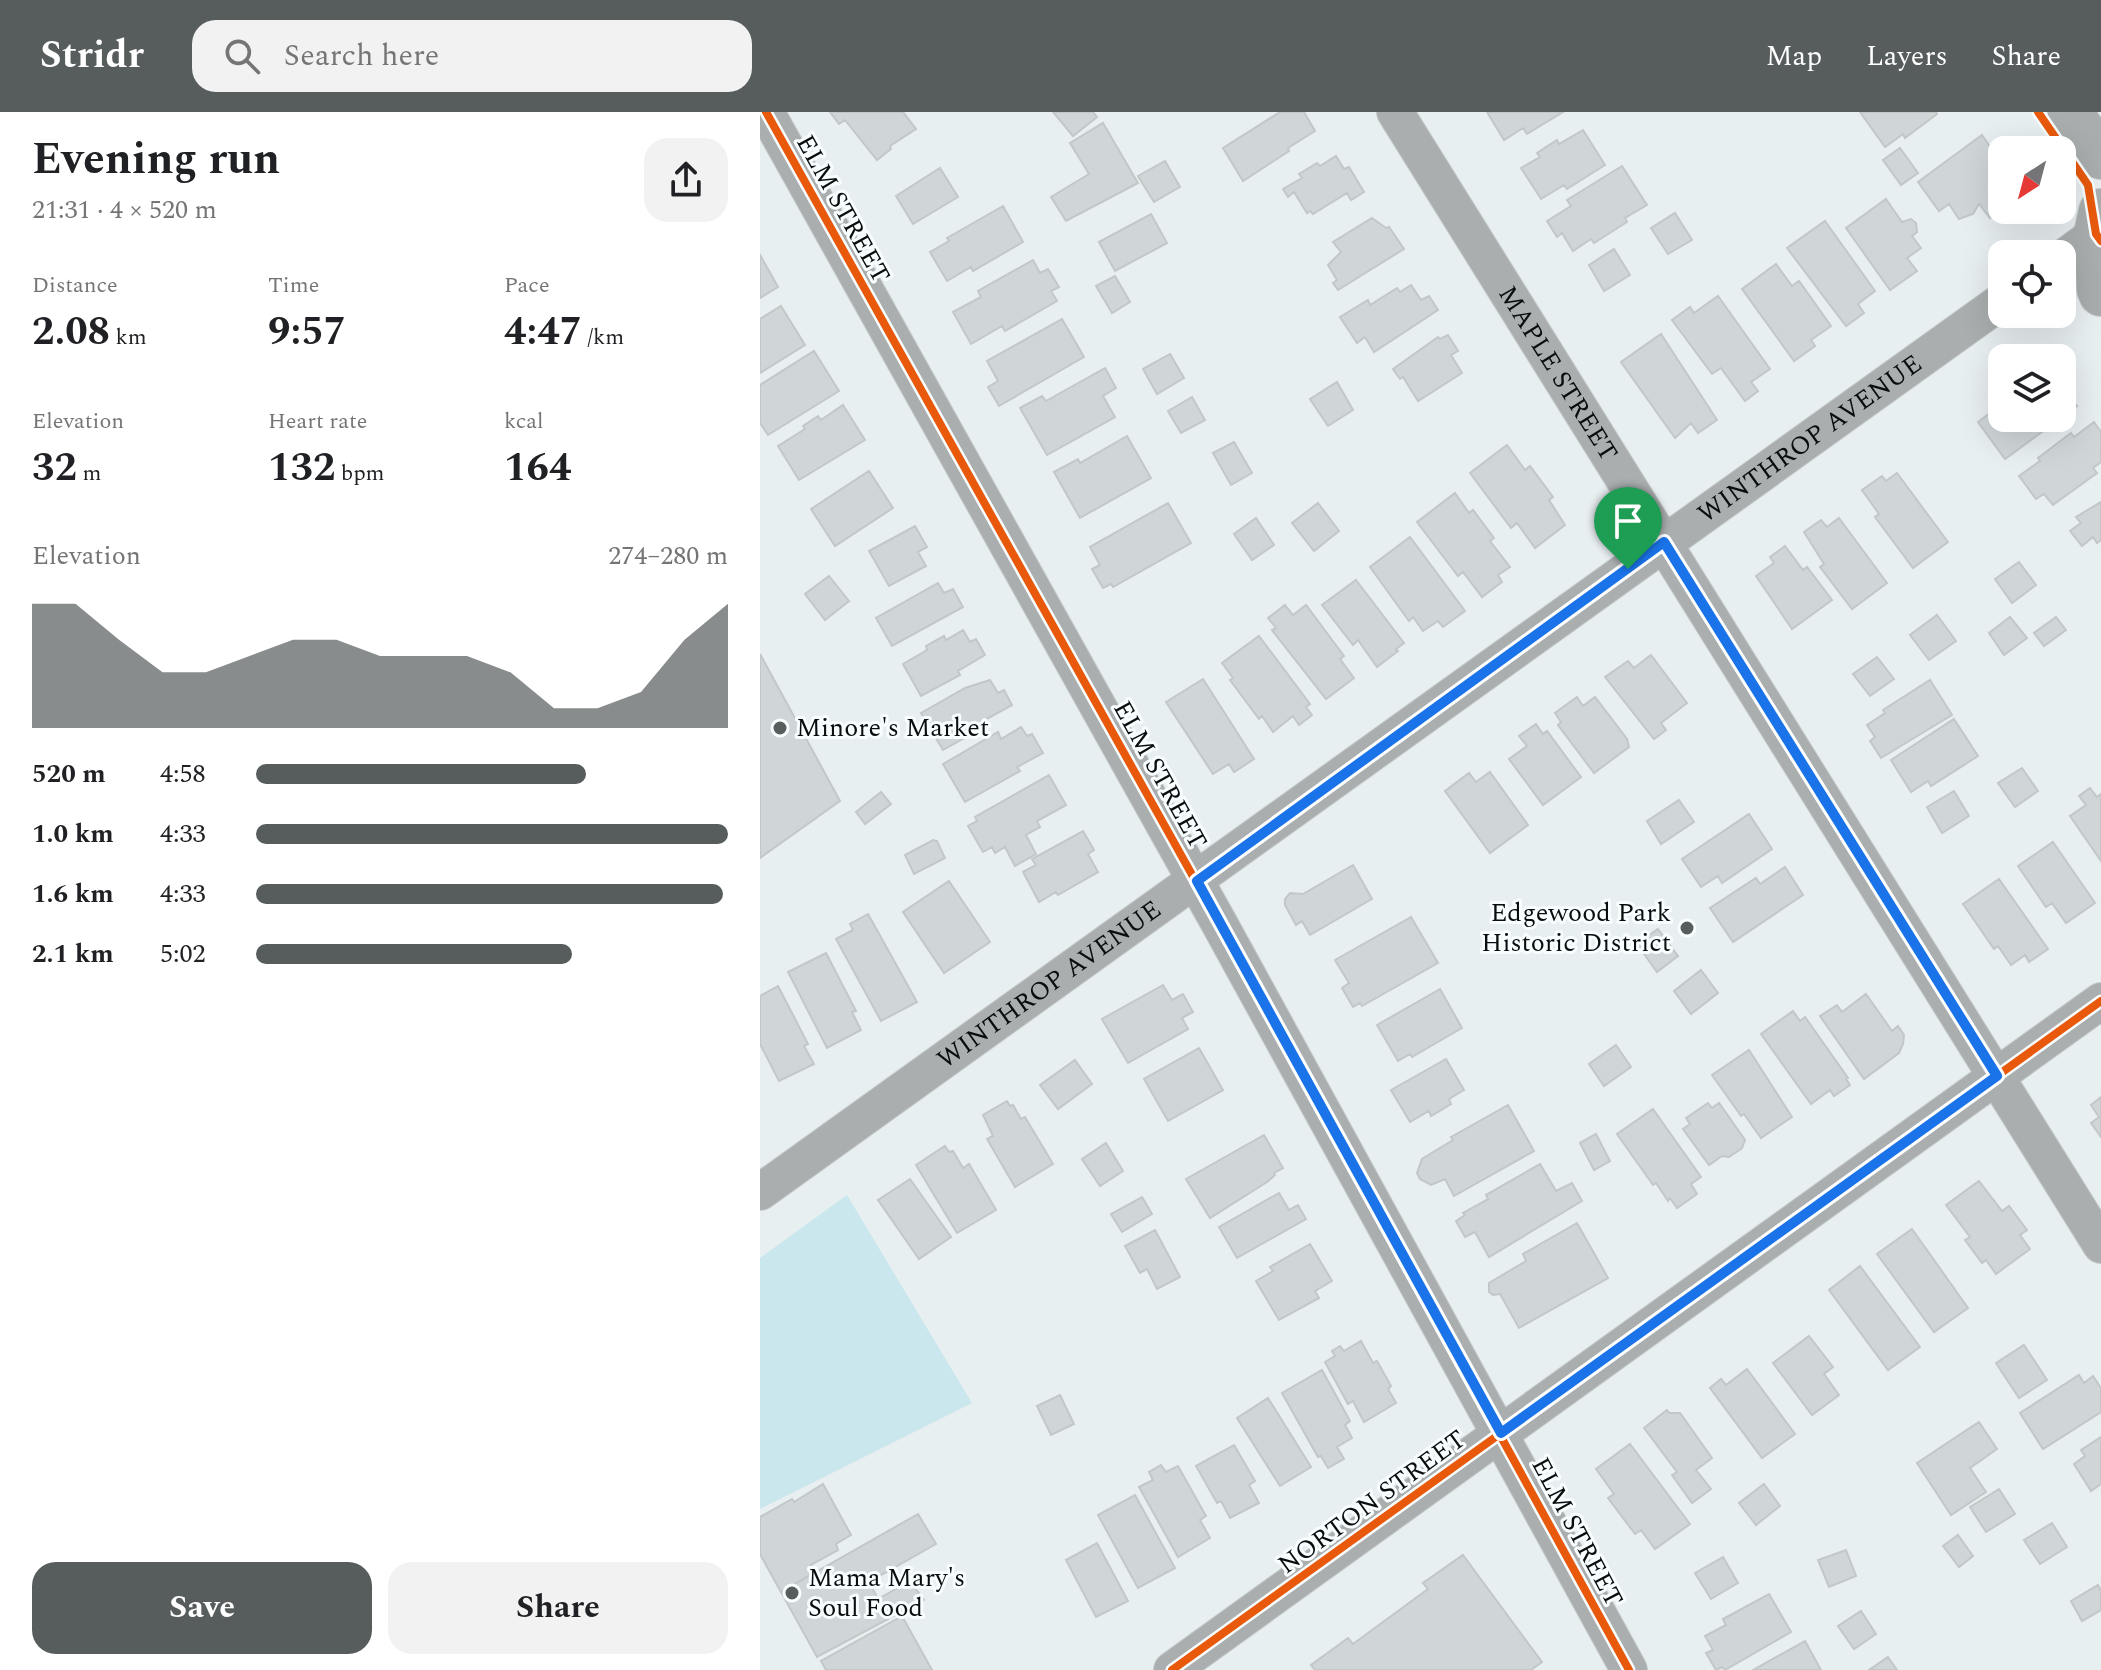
<!DOCTYPE html>
<html lang="en">
<head>
<meta charset="utf-8">
<style>
  body { margin:0; font-family:Spectral,serif; background:#f2f2f2; color:#202124; height:100vh; display:flex; flex-direction:column; font-size:30px; white-space:nowrap }
  * { box-sizing:border-box; margin:0 }
  p { font-size:26px; color:#757577 }
  .icon { flex:none; width:44px; height:44px; fill:none; stroke:currentColor; stroke-width:2; stroke-linecap:round; stroke-linejoin:round }
  .map { position:relative; flex:1; overflow:hidden }
  .sheet { display:flex; flex-direction:column; background:#fff; width:760px }
  .sheet>* { flex:none }
  .needle { width:52px; rotate:216deg }
  .controls { position:absolute; left:1228px; top:24px; display:grid; gap:16px }
  .controls a { display:grid; place-items:center; width:88px; height:88px; border-radius:16px; background:#fff; box-shadow:0 8px 32px #0002; font-size:40px }
  .pin { position:absolute; display:grid; place-items:center; width:68px; height:68px; color:#fff; margin:-82px -34px; border-radius:50% 50% 50% 0; rotate:-45deg; box-shadow:0 0 8px #0007 }
  .pin .icon { rotate:45deg }
  .round { display:grid; place-items:center; flex:none; width:84px; height:84px; border-radius:24px; background:#f2f2f2 }
  .head { display:flex; align-items:center; justify-content:space-between; height:136px; padding:0 32px }
  h1 { font-size:44px; font-weight:700; line-height:60px }
  .stats { display:grid; grid-template-columns:repeat(3,1fr); gap:12px; height:136px; padding:8px 32px }
  .stats div { display:grid; align-content:center }
  .stats b { font-size:40px; font-weight:700 }
  .stats small { font-size:22px; font-weight:400 }
  .stats p { font-size:22px }
  .chart { height:224px; padding:16px 32px }
  .chart p { display:flex; justify-content:space-between }
  .chart svg { width:100%; height:144px; margin-top:8px; fill:#575c5d; opacity:.7 }
  .primary-button { display:flex; gap:16px; margin-top:auto; padding:16px 32px }
  .primary-button a { flex:1; height:92px; border-radius:24px; background:#575c5d; color:#fff; font-size:32px; font-weight:700; line-height:92px; text-align:center }
  .primary-button a+a { background:#f2f2f2; color:#202124 }
  ul { padding:0 32px; list-style:none; font-size:26px }
  li { display:grid; grid-template-columns:128px 96px 1fr; align-items:center; height:60px }
  li i { height:20px; border-radius:10px; background:#575c5d }
  header { display:flex; align-items:center; gap:48px; box-sizing:border-box; height:112px; padding:0 40px; background:#575c5d; color:#fff }
  header strong { font-size:38px }
  nav { display:flex; gap:44px; margin-inline-start:auto; font-size:28px }
  .search { width:560px; height:72px; background:#f2f2f2; display:flex; align-items:center; gap:20px; box-sizing:border-box; padding:0 28px; border-radius:24px; color:#757577; font-size:30px }
  main { display:flex; flex:1; min-height:0 }
  .map>svg:first-child { display:block }
  .green { fill:#c9e7ed }
  .building { fill:#d0d6d8; stroke:#c2c7c8; stroke-width:2 }
  .lines { fill:none; stroke-linecap:round; stroke-linejoin:round }
  .street-casing { stroke:#c5cacc; stroke-width:38 }
  .secondary-casing { stroke:#c5cacc; stroke-width:46 }
  .street { stroke:#abaeaf; stroke-width:36 }
  .secondary { stroke:#a9adae; stroke-width:44 }
  .cycleway-casing { stroke:#f8feff; stroke-width:13 }
  .cycleway { stroke:#e8590c; stroke-width:8 }
  .route-casing { stroke:#fff; stroke-width:16 }
  .route { stroke:#1a73e8; stroke-width:10 }
  .poi-dot { fill:#575c5d; stroke:#f8feff; stroke-width:3 }
  .labels { text-anchor:middle; dominant-baseline:central; stroke-width:6; stroke-linejoin:round; paint-order:stroke }
  .street-label { font-size:26px; fill:#090d0e; stroke:#f8feff }
  .poi-label { font-size:26px; fill:#090d0e; stroke:#f8feff; text-anchor:start }
</style>
</head>
<body>
<header>
<strong>Stridr</strong>
<div class="search"><svg class="icon" aria-label="search" viewBox="0 0 24 24"><circle cx="10" cy="10" r="6"/><path d="M15 15l6 6"/></svg>Search here</div>
<nav><a>Map</a><a>Layers</a><a>Share</a></nav>
</header>
<main>
<section class="sheet">
<div class="head"><div><h1>Evening run</h1><p>21:31 · 4 × 520 m</p></div><a class="round"><svg class="icon" aria-label="share" viewBox="0 0 24 24"><path d="M12 15V3M7 8l5-5 5 5M5 13v7h14v-7"/></svg></a></div>
<div class="stats">
<div><p>Distance</p><b>2.08<small> km</small></b></div>
<div><p>Time</p><b>9:57</b></div>
<div><p>Pace</p><b>4:47<small> /km</small></b></div>
</div>
<div class="stats">
<div><p>Elevation</p><b>32<small> m</small></b></div>
<div><p>Heart rate</p><b>132<small> bpm</small></b></div>
<div><p>kcal</p><b>164</b></div>
</div>
<div class="chart"><p><span>Elevation</span>274–280 m</p>
<svg viewBox="0 0 160 44" preserveAspectRatio="none"><path d="M0 44V6L10 6L20 17L30 27L40 27L50 22L60 17L70 17L80 22L90 22L100 22L110 27L120 38L130 38L140 33L150 17L160 6V44z"/></svg>
</div>
<ul>
<li><b>520 m</b>4:58<i style="width:70%"></i></li>
<li><b>1.0 km</b>4:33<i style="width:100%"></i></li>
<li><b>1.6 km</b>4:33<i style="width:99%"></i></li>
<li><b>2.1 km</b>5:02<i style="width:67%"></i></li>
</ul>
<div class="primary-button"><a>Save</a><a>Share</a></div>
</section>
<div class="map">
<svg width="1341" height="1558" viewBox="0 0 1341 1558">
  <rect width="100%" height="100%" fill="#e8eff1"/>
  <path class="green" d="M87,1083L212,1291L0,1397V1146Z"/>
  <path class="building" d="M70,0H143L156,17L130,34L131,37L117,48L85,8L79,12Z
    M293,0H333L337,5L313,24Z
    M520,0H544L555,19L528,36L529,39L483,69L463,36Z
    M727,0H803L767,22L763,16L744,28Z
    M1100,0H1176L1177,2L1145,26L1143,22L1125,35Z
    M343,11L378,71L306,109L291,85L329,62L310,31Z
    M823,18L845,53L807,77L804,73L781,87L761,56L780,45L777,41L797,28L799,32Z
    M1222,23L1242,52V81H1235L1242,91V97L1230,106L1219,92L1213,102L1199,107L1189,92L1179,99L1158,70Z
    M1140,36L1158,61L1141,73L1123,48Z
    M576,44L584,57L589,55L604,80L591,88L587,81L553,102L550,99L547,101L534,80L528,85L523,77L542,66L539,62L557,51L560,54Z
    M405,49L420,75L394,90L378,64Z
    M862,54L887,93L865,106L867,110L834,131L831,127L813,139L802,121L797,125L787,109L811,94L807,88Z
    M180,56L198,85L153,112L136,84Z
    M1126,87L1142,110L1151,107L1156,111L1157,120L1152,124L1161,136L1147,146L1157,159L1130,178L1086,116Z
    M243,94L263,130L213,159L211,155L187,169L170,140L189,129L187,126Z
    M915,101L932,128L908,142L891,116Z
    M391,102L407,131L355,159L339,130Z
    M612,106L626,116L629,115L644,137L578,178L573,171L577,168L568,153L581,140L573,130Z
    M1065,109L1115,179L1098,192L1104,201L1086,214L1027,136Z
    M854,137L870,163L844,179L829,153Z
    M0,143L18,175L0,186Z
    M273,148L280,161L288,157L299,175L291,179L297,189L245,219L242,214L211,232L193,200L221,185L218,179Z
    M1016,152L1032,174L1039,169L1071,214L1051,228L1055,234L1034,249L982,177Z
    M355,164L370,190L352,201L336,174Z
    M651,173L661,188L669,184L678,198L614,240L605,225L597,231L580,205L608,188L610,193L637,176L640,180Z
    M958,184L1010,257L991,270L998,279L985,289L961,256L952,262L912,208L930,195L934,201Z
    M21,194L45,233L0,261V207Z
    M302,207L324,245L239,294L228,275L238,269L227,249Z
    M901,222L957,308L938,321L931,311L915,326L861,250Z
    M688,223L698,239L691,243L702,261L658,289L643,265L640,267L633,257L678,225L680,227Z
    M54,239L79,279L8,323L0,311V273Z
    M410,242L424,266L397,282L383,257Z
    M345,256L356,276L343,284L355,305L287,343L260,296L282,284L286,289Z
    M577,270L593,298L568,314L550,287Z
    M1302,274L1317,294L1302,305Z
    M432,285L445,308L421,321L408,299Z
    M1242,292V306H1301L1245,347L1218,310Z
    M83,293L105,328L39,368L18,334L45,317L43,314L58,304L61,308Z
    M1334,310L1341,320V350L1333,356L1337,361L1293,393L1284,382L1276,387L1259,364L1280,349L1278,346L1311,321L1314,325Z
    M367,324L391,366L320,406L294,360L318,347L320,351Z
    M474,330L492,361L471,373L453,341Z
    M747,333L765,358L770,354L793,385L789,388L805,413L775,436L757,411L751,416L710,361Z
    M109,359L133,396L75,434L51,397Z
    M1137,361L1188,430L1153,456L1115,405L1119,402L1102,378L1122,364L1126,369Z
    M695,381L709,401L713,398L734,426L730,429L750,455L738,463L742,470L722,485L703,460L698,464L657,410Z
    M1341,390V428L1337,431L1333,425L1322,434L1310,419L1321,411L1316,405Z
    M408,391L431,431L353,475L351,472L343,476L332,457L340,453L330,435Z
    M558,391L579,419L554,439L532,411Z
    M496,406L514,433L492,448L474,422Z
    M1079,406L1127,471L1092,497L1060,455L1064,452L1044,420L1061,408L1067,415Z
    M155,414L167,435L158,440L166,454L129,474L109,439Z
    M650,425L705,499L683,515L678,509L663,519L653,505L649,509L610,455Z
    M1025,434L1043,458L1047,455L1072,488L1032,517L996,464L1014,451L1010,445Z
    M1259,450L1276,473L1252,491L1235,467Z
    M69,464L89,489L65,508L45,482Z
    M596,468L644,531L636,537L638,539L617,555L598,528L593,533L562,493Z
    M178,471L184,481L193,477L203,495L132,534L116,506Z
    M525,493L533,503L546,493L584,544L580,547L594,566L566,587L512,518L516,516L508,506Z
    M1177,503L1196,529L1169,548L1150,523Z
    M1250,505L1267,526L1244,543L1229,521Z
    M1296,505L1306,518L1284,534L1274,521Z
    M203,518L210,530L216,527L225,543L198,559L200,563L161,584L143,552L167,538L166,534L184,524L186,528Z
    M499,524L550,592L546,595L552,603L539,613L533,604L513,620L502,604L499,607L470,568L473,566L462,551Z
    M0,542L80,689L0,746Z
    M891,543L927,591L901,611L906,618L894,627L845,565L868,549L874,556Z
    M1117,545L1134,567L1110,584L1093,562Z
    M443,567L494,647L474,660L469,652L453,662L406,590Z
    M230,568L238,581L244,578L252,593L223,609L226,614L183,638L161,601L205,576Z
    M1170,568L1192,603L1121,646L1110,629L1115,625L1107,613L1125,601L1123,598Z
    M817,585L823,594L835,585L867,627L869,635L834,661L798,613L801,610L795,601Z
    M1194,607L1218,644L1171,674L1168,669L1151,680L1131,648Z
    M776,612L783,622L787,619L821,665L783,693L749,647L767,634L759,624Z
    M261,615L267,624L272,622L283,641L257,655L260,659L205,690L183,652L238,620L241,627Z
    M1262,656L1278,679L1255,695L1238,671Z
    M730,660L768,713L730,741L685,679L709,661L716,670Z
    M289,663L306,693L277,709L280,715L266,723L276,742L255,754L245,735L235,741L232,735L223,740L208,714L217,709L215,705Z
    M1330,676L1337,685L1341,682V749L1310,704L1326,693L1319,684Z
    M1194,679L1209,704L1182,721L1167,695Z
    M121,680L131,692L105,712L96,700Z
    M919,688L934,710L901,732L887,709Z
    M989,702L1012,737L962,771L958,764L941,775L922,747Z
    M323,719L334,738L328,742L338,760L298,783L296,780L279,790L263,760L276,753L272,747Z
    M173,728L177,729L185,746L154,762L145,743Z
    M1293,730L1335,791L1306,811L1292,791L1286,795L1258,754Z
    M593,753L612,787L550,823L542,809L536,813L525,793V787L530,781L543,782Z
    M1025,755L1043,783L973,830L950,796L996,766L1000,772Z
    M1239,767L1288,837L1269,850L1265,843L1251,853L1238,834L1234,837L1203,792Z
    M189,769L230,830L184,861L143,800Z
    M108,802L157,890L121,909L76,827L93,818L90,812Z
    M651,805L678,851L602,894L600,891L593,895L582,876L589,871L575,848Z
    M898,817L918,844L897,860L877,832Z
    M66,841L96,899L92,900L101,918L67,936L28,860Z
    M941,858L958,881L931,902L914,879Z
    M403,873L412,888L423,882L433,900L422,906L428,917L368,951L342,907Z
    M18,874L48,932L44,934L54,952L19,969L0,932V884Z
    M680,877L702,916L652,945L650,942L638,949L617,913Z
    M1106,882L1132,919L1138,914L1144,923L1143,932L1139,941L1104,967L1060,904L1077,893L1082,900Z
    M1033,899L1040,909L1045,905L1088,966L1086,967L1090,973L1074,984L1070,978L1051,992L1001,922Z
    M856,933L871,955L844,974L829,952Z
    M439,936L463,978L408,1009L384,967Z
    M989,938L1032,1005L1001,1026L984,1002L981,1004L952,963Z
    M686,947L704,978L689,987L691,992L671,1004L669,999L650,1010L631,978Z
    M315,948L332,972L298,997L280,973Z
    M1341,985V1025L1331,1011L1339,1005L1331,993Z
    M247,989L250,994L253,993L261,1007L265,1005L293,1052L255,1075L227,1027L233,1024L223,1003Z
    M948,991L952,996L959,991L985,1028L982,1036L969,1045L962,1044L949,1053L923,1017L930,1012L926,1006Z
    M748,993L774,1039L694,1084L685,1067L671,1073L660,1067L657,1061L662,1047L693,1028L691,1025Z
    M893,997L941,1065L931,1072L937,1082L917,1096L910,1086L908,1089L896,1071L893,1073L857,1022Z
    M836,1022L850,1049L834,1058L820,1031Z
    M504,1023L523,1056L514,1061L515,1063L507,1070L450,1106L426,1067Z
    M346,1031L363,1059L340,1074L322,1047Z
    M185,1034L189,1040L193,1039L203,1056L209,1052L236,1098L197,1121L156,1053Z
    M780,1052L796,1079L812,1071L822,1089L729,1145L715,1120L705,1125L696,1109L705,1103L703,1101L728,1087L726,1083Z
    M150,1067L191,1125L159,1147L118,1088Z
    M1219,1069L1242,1099L1249,1094L1267,1118L1260,1123L1270,1137L1236,1162L1226,1148L1222,1151L1205,1128L1210,1125L1186,1093Z
    M519,1081L529,1098L538,1093L546,1107L477,1146L459,1115Z
    M382,1085L392,1102L362,1120L351,1102Z
    M817,1111L848,1166L759,1216L740,1182L733,1183L729,1180V1171L766,1149L763,1142Z
    M1152,1117L1208,1196L1174,1220L1117,1142Z
    M395,1118L420,1165L397,1177L387,1157L380,1161L365,1134Z
    M550,1132L572,1169L555,1179L559,1186L519,1208L496,1169L513,1159L510,1155Z
    M1100,1154L1160,1235L1128,1258L1069,1178Z
    M1049,1224L1073,1255L1064,1262L1079,1283L1052,1303L1013,1251Z
    M601,1229L613,1251L617,1249L631,1274L628,1277L636,1291L604,1310L593,1289L588,1292L565,1250L575,1244L572,1239L580,1234L584,1239Z
    M1264,1233L1287,1268L1259,1286L1236,1251Z
    M987,1257L1035,1322L1002,1346L950,1276L961,1267L966,1273Z
    M562,1258L590,1309L585,1313L592,1326L577,1335L584,1347L568,1356L561,1344L558,1345L522,1281Z
    M1319,1263L1324,1271L1333,1264L1341,1276V1300L1283,1337L1260,1301Z
    M300,1283L314,1312L291,1323L277,1294Z
    M508,1286L551,1355L520,1374L477,1306Z
    M907,1298L909,1301H920L952,1346L936,1358L951,1377L932,1391L912,1363L917,1360L884,1316Z
    M1219,1310L1237,1337L1210,1356L1226,1380L1191,1403L1157,1351Z
    M1341,1325V1372L1331,1379L1314,1352L1325,1344L1321,1338Z
    M870,1332L930,1412L895,1437L881,1418L875,1422L848,1386L854,1382L836,1357Z
    M474,1333L495,1369L489,1373L499,1391L470,1406L461,1389L457,1391L436,1354Z
    M401,1353L406,1360L418,1354L446,1404L440,1408L450,1426L418,1445L379,1375L393,1368L389,1360Z
    M63,1372L91,1423L76,1432L78,1438L51,1453L55,1460L21,1480L0,1442V1405L32,1387L34,1390Z
    M1004,1372L1020,1394L996,1413L979,1391Z
    M1239,1377L1255,1402L1226,1420L1210,1395Z
    M375,1383L415,1456L378,1476L338,1403Z
    M158,1402L176,1432L109,1470L118,1487L150,1469L164,1488L57,1545L21,1480Z
    M1292,1411L1307,1435L1280,1452L1264,1428Z
    M1198,1423L1213,1444L1199,1455L1183,1434Z
    M337,1431L368,1489L336,1505L306,1448Z
    M1086,1438L1096,1464L1069,1475L1058,1448Z
    M703,1443L782,1550L771,1558H555L551,1553L588,1526L593,1532L668,1477L663,1471Z
    M963,1445L978,1471L951,1487L935,1461Z
    M1338,1473L1341,1479V1498L1322,1509L1311,1489Z
    M1009,1482L1031,1520L965,1558L962,1555L956,1558L946,1541L953,1538L945,1524L966,1513L963,1507Z
    M1101,1499L1116,1522L1094,1537L1078,1514Z
    M142,1504L172,1558H66L61,1549Z
    M1045,1529L1061,1558H993Z
    M1128,1545L1137,1558H1109Z"/>
  <g class="lines">
    <g class="street-casing">
      <g id="street">
        <path d="M6,0L459,811L869,1558"/>
        <path id="s1" d="M635,0L1341,1133"/>
        <path d="M1302,147L1341,118"/>
        <path id="s2" d="M0,1080L1242,189"/>
        <path d="M412,1558L1341,889"/>
      </g>
    </g>
    <g class="secondary-casing">
      <path id="secondary" d="M1310,0L1341,45
        M1341,99L1336,122L1339,177L1341,182"/>
    </g>
    <use href="#street" class="street"/>
    <use href="#secondary" class="secondary"/>
    <g class="cycleway-casing">
      <path id="cycleway" d="M6,0L459,811L869,1558
        M1278,0L1328,73L1336,122L1341,129
        M412,1558L1341,889"/>
    </g>
    <use href="#cycleway" class="cycleway"/>
  </g>
  <g class="lines">
    <g class="route-casing">
      <path id="route" d="M904,430L1237,964L741,1321L437,769Z"/>
    </g>
    <use href="#route" class="route"/>
  </g>
  <g class="poi-dot">
    <circle cx="20" cy="616" r="8"/>
    <circle cx="927" cy="816" r="8"/>
    <circle cx="32" cy="1481" r="8"/>
  </g>
  <g class="labels">
    <g class="street-label">
      <text transform="translate(83 97) rotate(61)">ELM STREET</text>
      <text stroke="none"><textPath href="#s1" startOffset="308">MAPLE STREET</textPath></text>
      <text stroke="none"><textPath href="#s2" startOffset="1292">WINTHROP AVENUE</textPath></text>
      <text transform="translate(400 663) rotate(61)">ELM STREET</text>
      <text stroke="none"><textPath href="#s2" startOffset="356">WINTHROP AVENUE</textPath></text>
      <text transform="translate(612 1390) rotate(-36)">NORTON STREET</text>
      <text transform="translate(817 1420) rotate(62)">ELM STREET</text>
    </g>
    <g class="poi-label">
      <text x="36" y="616">Minore's Market</text>
      <text x="911" y="801" text-anchor="end">Edgewood Park<tspan x="911" dy="30">Historic District</tspan></text>
      <text x="48" y="1466">Mama Mary's<tspan x="48" dy="30">Soul Food</tspan></text>
    </g>
  </g>
</svg>
<div class="controls">
<a><svg class="needle" viewBox="-14 -14 28 28"><path d="M0-13l5 13h-10z" fill="#e53935"/><path d="M0 13l5-13h-10z" fill="#757577"/></svg></a>
<a><svg class="icon" aria-label="locate" viewBox="0 0 24 24"><circle cx="12" cy="12" r="6"/><path d="M12 2v4M12 18v4M2 12h4M18 12h4"/></svg></a>
<a><svg class="icon" aria-label="layers" viewBox="0 0 24 24"><path d="M12 4l9 5-9 5-9-5zM3 14l9 5 9-5"/></svg></a>
</div>
<div class="pin" style="left:868px;top:457px;background:#1e9e55"><svg class="icon" aria-label="arrive" viewBox="0 0 24 24"><path d="M6 21V4h12l-3 4 3 4H6"/></svg></div>
</div>
</main>
</body>
</html>
